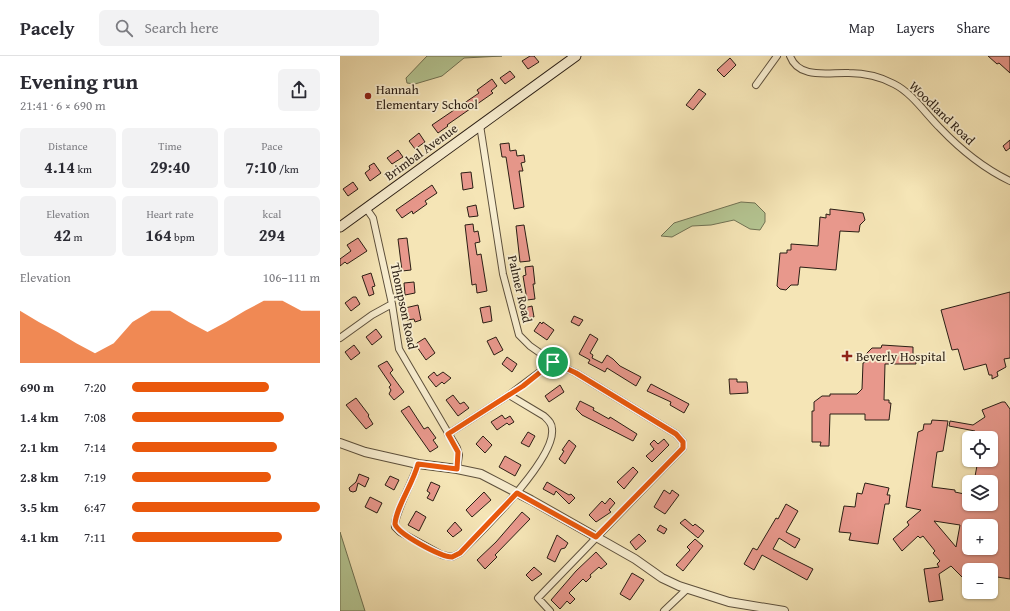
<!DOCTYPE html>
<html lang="en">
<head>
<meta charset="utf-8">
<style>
  body { margin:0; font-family:"Gentium Book Plus",serif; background:#f2f2f3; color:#2b2b33; height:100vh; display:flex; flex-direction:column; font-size:15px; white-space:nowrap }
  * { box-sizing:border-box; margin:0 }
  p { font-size:13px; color:#7c7c81 }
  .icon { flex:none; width:22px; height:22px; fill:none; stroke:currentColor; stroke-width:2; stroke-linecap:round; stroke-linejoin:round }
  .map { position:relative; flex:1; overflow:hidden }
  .panel { display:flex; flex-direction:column; background:#fff; width:340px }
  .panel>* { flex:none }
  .tools { position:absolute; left:622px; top:375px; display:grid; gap:8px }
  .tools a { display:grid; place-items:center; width:36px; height:36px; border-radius:6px; background:#fff; box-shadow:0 1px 3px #0004; font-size:20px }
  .pin { position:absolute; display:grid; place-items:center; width:34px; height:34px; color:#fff; margin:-17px; border:2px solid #fff; border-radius:50%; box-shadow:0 1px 4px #0007 }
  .round { display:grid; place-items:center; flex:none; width:42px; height:42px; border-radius:6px; background:#f2f2f3 }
  .headline { display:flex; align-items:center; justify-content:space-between; height:68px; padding:0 20px }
  h1 { font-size:22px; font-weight:700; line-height:30px }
  .stats { display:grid; grid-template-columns:repeat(3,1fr); gap:6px; height:68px; padding:4px 20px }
  .stats div { display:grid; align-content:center; border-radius:6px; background:#f2f2f3; text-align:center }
  .stats b { font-size:17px; font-weight:700 }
  .stats small { font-size:11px; font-weight:400 }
  .stats p { font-size:11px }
  .chart { height:112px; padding:8px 20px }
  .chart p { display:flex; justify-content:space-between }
  .chart svg { width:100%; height:72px; margin-top:4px; fill:#ea580c; opacity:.7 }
  ul { padding:0 20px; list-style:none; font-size:13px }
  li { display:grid; grid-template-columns:64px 48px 1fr; align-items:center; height:30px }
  li i { height:10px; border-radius:5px; background:#ea580c }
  header { display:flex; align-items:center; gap:24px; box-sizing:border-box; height:56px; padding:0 20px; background:#fff; border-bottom:1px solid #e1e1e2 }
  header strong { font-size:19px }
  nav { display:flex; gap:22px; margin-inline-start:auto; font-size:14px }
  .search { width:280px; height:36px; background:#f2f2f3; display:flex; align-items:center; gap:10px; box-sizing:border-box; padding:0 14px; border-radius:6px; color:#7c7c81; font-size:15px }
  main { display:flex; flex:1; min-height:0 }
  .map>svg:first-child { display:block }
  .green { fill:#b5c693; stroke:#707254 }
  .building { fill:#e8988c; stroke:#2a1e14; fill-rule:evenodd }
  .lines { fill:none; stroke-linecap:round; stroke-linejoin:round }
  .minor-casing { stroke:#5d503c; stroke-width:8 }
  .tertiary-casing { stroke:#5d503c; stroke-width:10 }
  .secondary-casing { stroke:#2a1e14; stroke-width:11 }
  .minor { stroke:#f8eed0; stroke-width:6 }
  .tertiary { stroke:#f8eed0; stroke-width:8 }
  .secondary { stroke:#f8eed0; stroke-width:9 }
  .route-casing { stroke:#fff; stroke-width:8 }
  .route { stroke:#ea580c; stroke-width:5 }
  .poi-dot { fill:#8f2418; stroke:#f8eed0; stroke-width:1.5 }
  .labels { text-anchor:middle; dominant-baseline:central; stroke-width:3.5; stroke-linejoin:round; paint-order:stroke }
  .poi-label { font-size:13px; fill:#2a1e14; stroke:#f8eed0; text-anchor:start }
  .street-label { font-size:13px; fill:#2a1e14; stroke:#f8eed0 }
</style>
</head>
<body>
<header>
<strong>Pacely</strong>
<div class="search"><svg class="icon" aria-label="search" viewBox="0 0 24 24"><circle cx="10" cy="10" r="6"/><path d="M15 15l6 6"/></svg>Search here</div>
<nav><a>Map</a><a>Layers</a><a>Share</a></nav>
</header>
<main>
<section class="panel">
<div class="headline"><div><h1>Evening run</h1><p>21:41 · 6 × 690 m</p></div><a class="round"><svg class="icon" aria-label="share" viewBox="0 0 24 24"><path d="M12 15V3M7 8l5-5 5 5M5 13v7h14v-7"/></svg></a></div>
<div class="stats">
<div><p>Distance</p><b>4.14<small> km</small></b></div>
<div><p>Time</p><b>29:40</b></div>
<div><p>Pace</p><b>7:10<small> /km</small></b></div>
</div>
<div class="stats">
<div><p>Elevation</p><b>42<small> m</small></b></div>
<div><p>Heart rate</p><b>164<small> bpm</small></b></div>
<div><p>kcal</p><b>294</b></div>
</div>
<div class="chart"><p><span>Elevation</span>106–111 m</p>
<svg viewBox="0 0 160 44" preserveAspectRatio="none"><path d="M0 44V12L10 19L20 25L30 32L40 38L50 32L60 19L70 12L80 12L90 19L100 25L110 19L120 12L130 6L140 6L150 12L160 12V44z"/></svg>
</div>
<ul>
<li><b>690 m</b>7:20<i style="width:73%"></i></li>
<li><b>1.4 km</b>7:08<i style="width:81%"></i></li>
<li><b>2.1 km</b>7:14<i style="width:77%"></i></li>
<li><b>2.8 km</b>7:19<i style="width:74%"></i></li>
<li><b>3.5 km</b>6:47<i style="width:100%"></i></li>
<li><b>4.1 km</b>7:11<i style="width:80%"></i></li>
</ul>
</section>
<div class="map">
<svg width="670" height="555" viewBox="0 0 670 555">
  <rect width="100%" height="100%" fill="#f5e5b6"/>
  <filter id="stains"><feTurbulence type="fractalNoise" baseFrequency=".005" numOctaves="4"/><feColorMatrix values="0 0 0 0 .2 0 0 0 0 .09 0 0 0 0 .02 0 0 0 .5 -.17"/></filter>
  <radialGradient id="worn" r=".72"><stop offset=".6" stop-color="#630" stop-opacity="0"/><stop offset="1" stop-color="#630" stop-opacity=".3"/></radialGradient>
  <path class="green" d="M87,0H162L124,2L102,20L75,28L67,27L66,22Z
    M401,146L415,147L425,157V166L420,174L410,173L394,164L371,169L352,170L332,181L321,180L334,167Z
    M0,476L25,555H0Z"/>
  <path class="building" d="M190,0H194L199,6L188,13L182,5Z
    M648,0H670V17L659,7L657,8Z
    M390,2L396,9L384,21L377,14Z
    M170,15L175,21L165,28L160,22Z
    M152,23L157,30L151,35L153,37L107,69L108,70L98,77L92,69L139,37L137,34Z
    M359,33L366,38L353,54L346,49Z
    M79,77L85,86L75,93L69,85Z
    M670,84V92L666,95L663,90Z
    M169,87L170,95L176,94L177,100L184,99L185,106L181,107L183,115H179L184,151L174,153L166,101H162L160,88Z
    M58,94L63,101L52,108L47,102Z
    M34,107L41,117L30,125L25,117L30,113L29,110Z
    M131,116L133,132L123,134L121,117Z
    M13,126L18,133L8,140L3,133Z
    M92,129L97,137L85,145L87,148L73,158L72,155L62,162L56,154Z
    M136,149L138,160L129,161L127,151Z
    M490,153L523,157L525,164L520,169L519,176L500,175L496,214L460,211L458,229H451L446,234L440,233L437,230L440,197H447V194H451V188L478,190L480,161L486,162V158L490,159Z
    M133,168L134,176L138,175L140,186L135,187L137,199L141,198L147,235L137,237L136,228L132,229L125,169Z
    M184,169L190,205L180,206L176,170Z
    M18,182L27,195L7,208L5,206L0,210V203L11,195L7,189Z
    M67,182L71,214L62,215L58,183Z
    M193,210L195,228H193L195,243L187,244L183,220L186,219L185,211Z
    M31,217L35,230L32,231L34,238L29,240L22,220Z
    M74,226L75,237L65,239L64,227Z
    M670,236V302L664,303L666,311L657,316L658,320L652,323V319H649L646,308L624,314L618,293L612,294L601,254Z
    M13,241H16L20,248L11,255L5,247Z
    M78,249L81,264L75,266L74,263L67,264L65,252Z
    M150,250L152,265L143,267L140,252Z
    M192,250L194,261L186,262L184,252Z
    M234,260L243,264L239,270L231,266Z
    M200,266L202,268L203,266L214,274L207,284L194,275Z
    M36,273L42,281L32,289L26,281Z
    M250,278L258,283L250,297L253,299L252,302L262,307L267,299L273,303L280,310L301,321L296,330L267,312L265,316L248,307L250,304L239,298Z
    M156,281L163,294L154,299L147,285Z
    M85,282L95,297L86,304L77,291V287Z
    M14,289L20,297L11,304L5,296Z
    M542,289L573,291V300H575L576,308H545L544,344H549V347H551L549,364H525V358H490L489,390H480L481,386H472V355H474V346L482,340H490V338H517L522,333L523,307L526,306V298L532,292H541Z
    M167,301L177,308L172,316L162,308Z
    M47,305L53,314L50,317L64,336L54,344L49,338L51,334L49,331L51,329L38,310Z
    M94,316L97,320L103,316L111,322L104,328L102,326L96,331L88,321Z
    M389,323H397V326H407L408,337L390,338Z
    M311,328L349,348L344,357L330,349L331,346L307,335Z
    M220,329L224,336L209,346L205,340Z
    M113,339L120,348L124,346L129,352L118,360L106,344Z
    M16,342L29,359L28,360L33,368L26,373L6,349Z
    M240,345L254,352L253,354L269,363L270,361L297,378L293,385L242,359L236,353Z
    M662,346H665L670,353V523L651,520V514H629V518L624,523L611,510L599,518L603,544L589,546L584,513L599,511L597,508L600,505L593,497L595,495L583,480L580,482L578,480L562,495L553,483L569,469L567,466L581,454L566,451L578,376L583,374L584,368H591L592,364L608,365L603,395L597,396L592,431L615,434V436L629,439V448H651V426H634L638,404H651V382H642L635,375L609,370L610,365L633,369L645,361L642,354ZM594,465L620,469L616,491ZM629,470H651V492H629Z
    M69,350L84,373L88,371L96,382L93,384L98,391L90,396L61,355Z
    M162,359L165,363L170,360L174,366L169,369L167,367L157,374L151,366Z
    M188,376L195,380L189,391L181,387Z
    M143,380L152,389L145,397L136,388Z
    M324,383L329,389L312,406L306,400L314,393L310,388L314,384L318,388Z
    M229,384L236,390L225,408L219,403L224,395L222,394Z
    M165,400L181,409L175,420L159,411Z
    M293,411L298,416L284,433L277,426Z
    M19,418L29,422L25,431L18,427L16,435L13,436L10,435L9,432L16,426Z
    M50,420L59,424L54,434L45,429Z
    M91,426L100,430L93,445L87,442L90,437L87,435Z
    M207,426L229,439L231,438L235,442L229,448L216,435L214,439L203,433Z
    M525,427L549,432L547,439H550L549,448H545L538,488L509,484L511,477L499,476L504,450L515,451L517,437L522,438Z
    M324,434L330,438L332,434L339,439L325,458L314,451Z
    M144,436L151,444L132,461L126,454Z
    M30,441L42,447L37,457L25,451Z
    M270,442L275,447L269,454L271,456L256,466L249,459L262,445L265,448Z
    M446,448L458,455L446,476L460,483L455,492L439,482L433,493L473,513L467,524L422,499L414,514L404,508L413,492L417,494L436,462L438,463Z
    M76,455L86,461L79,475L68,469Z
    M182,456L190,463L155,499L157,501L145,513L137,504L156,486Z
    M345,463L353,470L355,468L364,475L358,482L340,467Z
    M115,466L122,474L113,481L107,475Z
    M320,469L327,473L324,478L317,474Z
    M299,478L306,485L296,494L290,486Z
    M217,479L228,487L225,492L221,493L215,506L207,502Z
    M355,483L363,490L343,515L336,509L350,494L347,491Z
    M256,496L267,508L261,513L259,511L250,519L251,521L246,526L243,523L229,537L235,543L230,548L227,545L220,553L211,544L236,515Z
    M194,511L202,518L192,525L186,519Z
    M292,517L304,524L290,544L280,538Z"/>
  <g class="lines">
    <g class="minor-casing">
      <path id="minor" d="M450,0C459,24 489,16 509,17C524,17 541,21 554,28C572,37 585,57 600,72C620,93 643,112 670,125
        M416,29L437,0
        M140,69L163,218L179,279L190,290L213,306L236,317L336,378L343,386V392L198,542L210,555
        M26,152L33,162L52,248L59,293L117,392L119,399L117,413
        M0,282L32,259L52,248
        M169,339L213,306
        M78,408C74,423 53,460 55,471L60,476L102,499L112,501L120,497C142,475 216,403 212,373C212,367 208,364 204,360L169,339L108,378
        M324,555L347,533"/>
    </g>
    <g class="tertiary-casing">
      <path id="tertiary" d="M0,387L25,396L78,408L117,413L141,418L191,444L295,503L322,522L339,530L389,546L444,555"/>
    </g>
    <g class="secondary-casing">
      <path id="secondary" d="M0,171L236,0"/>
    </g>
    <use href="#minor" class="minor"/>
    <use href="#tertiary" class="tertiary"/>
    <use href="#secondary" class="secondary"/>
  </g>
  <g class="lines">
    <g class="route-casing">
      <path id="route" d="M213,306L236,317L336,378L343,386V392L256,481L177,437L120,497L112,501C101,501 58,478 55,468C56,451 73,428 78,408L117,413L118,396L108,378L183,330Z"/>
    </g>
    <use href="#route" class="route"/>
  </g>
  <g class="poi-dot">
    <circle cx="28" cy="40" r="4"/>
    <path d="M505 294h4v4h4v4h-4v4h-4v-4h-4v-4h4z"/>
  </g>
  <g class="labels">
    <g class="poi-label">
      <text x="36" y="33">Hannah<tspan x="36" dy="15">Elementary School</tspan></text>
      <text x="516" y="300">Beverly Hospital</text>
    </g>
    <g class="street-label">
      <text transform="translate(602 57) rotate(44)">Woodland Road</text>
      <text transform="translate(81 96) rotate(-36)">Brimbal Avenue</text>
      <text transform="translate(180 233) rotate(77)">Palmer Road</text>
      <text transform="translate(64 250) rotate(78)">Thompson Road</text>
    </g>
  </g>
  <rect width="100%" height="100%" filter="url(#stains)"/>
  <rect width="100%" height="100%" fill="url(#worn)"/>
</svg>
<div class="tools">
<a><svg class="icon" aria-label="locate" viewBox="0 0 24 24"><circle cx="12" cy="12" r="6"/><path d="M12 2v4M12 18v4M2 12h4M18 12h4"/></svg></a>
<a><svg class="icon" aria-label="layers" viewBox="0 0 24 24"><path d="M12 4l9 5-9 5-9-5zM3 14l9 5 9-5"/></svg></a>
<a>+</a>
<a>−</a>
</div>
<div class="pin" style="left:213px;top:306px;background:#1e9e55"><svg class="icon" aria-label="arrive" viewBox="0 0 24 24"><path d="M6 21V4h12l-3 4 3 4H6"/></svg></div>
</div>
</main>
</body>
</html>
